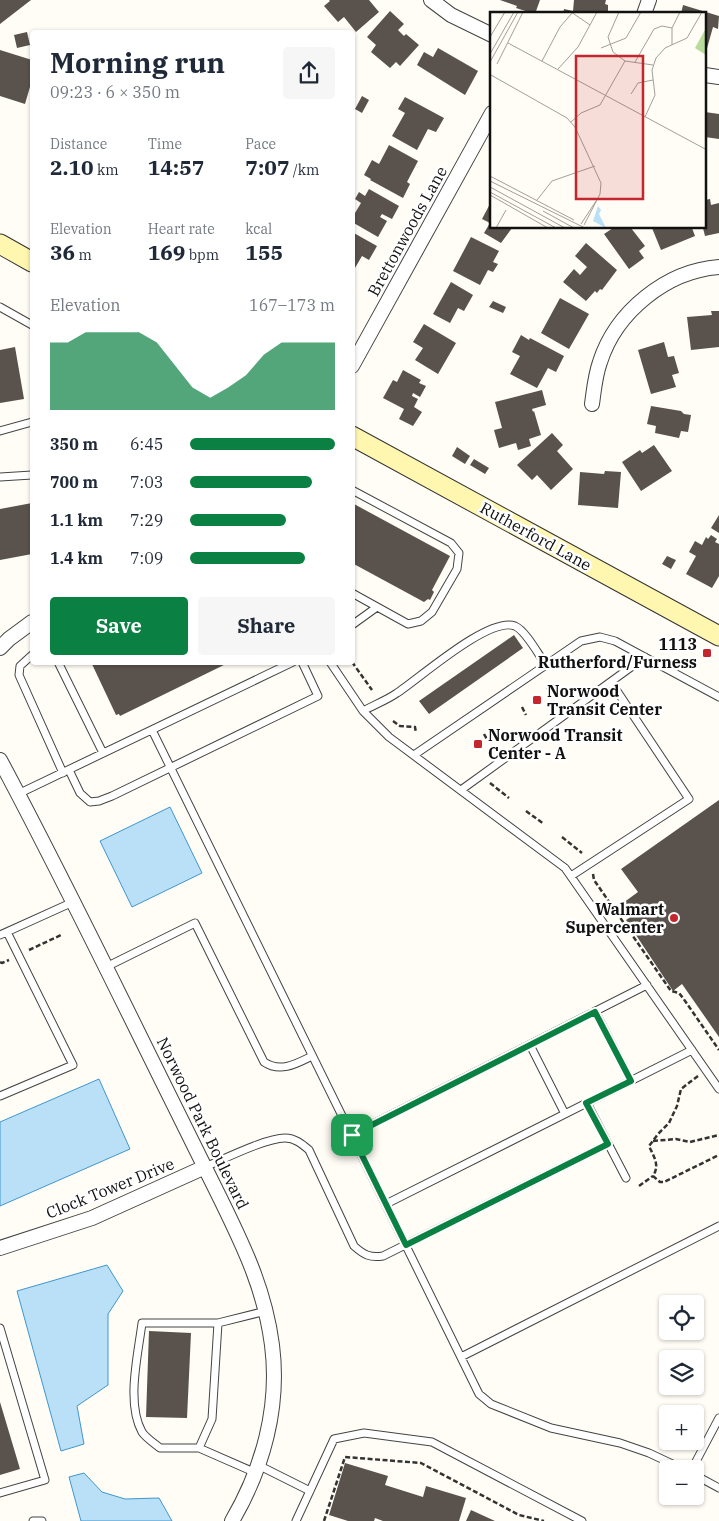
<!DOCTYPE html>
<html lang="en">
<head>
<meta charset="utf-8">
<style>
  body { margin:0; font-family:"IBM Plex Serif",serif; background:#f6f6f7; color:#1f2937; height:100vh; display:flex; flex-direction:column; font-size:19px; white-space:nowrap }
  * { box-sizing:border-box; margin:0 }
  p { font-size:16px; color:#747a83 }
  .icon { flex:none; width:28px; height:28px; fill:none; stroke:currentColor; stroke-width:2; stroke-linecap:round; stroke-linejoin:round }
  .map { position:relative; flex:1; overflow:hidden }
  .side { position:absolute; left:30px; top:30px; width:325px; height:635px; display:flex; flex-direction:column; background:#fff; border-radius:5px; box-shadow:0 1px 4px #0004 }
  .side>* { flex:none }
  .buttons { position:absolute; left:659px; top:1295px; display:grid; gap:10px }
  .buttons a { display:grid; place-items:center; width:45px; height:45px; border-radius:5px; background:#fff; box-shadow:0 1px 4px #0004; font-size:25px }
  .pin { position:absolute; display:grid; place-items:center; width:42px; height:42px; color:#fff; margin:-21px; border-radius:10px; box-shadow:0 2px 8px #0006 }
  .round { display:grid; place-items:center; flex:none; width:52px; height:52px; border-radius:5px; background:#f6f6f7 }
  .head { display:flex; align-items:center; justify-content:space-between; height:85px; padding:0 20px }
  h1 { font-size:28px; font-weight:700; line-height:38px }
  .figures { display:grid; grid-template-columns:repeat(3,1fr); gap:8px; height:85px; padding:5px 20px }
  .figures div { display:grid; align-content:center }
  .figures b { font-size:21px; font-weight:700 }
  .figures small { font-size:14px; font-weight:400 }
  .figures p { font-size:14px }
  .chart { height:140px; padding:10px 20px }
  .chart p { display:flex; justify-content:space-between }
  .chart svg { width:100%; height:90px; margin-top:5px; fill:#0b8043; opacity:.7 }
  .primary-button { display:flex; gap:10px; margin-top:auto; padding:10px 20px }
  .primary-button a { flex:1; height:58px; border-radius:5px; background:#0b8043; color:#fff; font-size:20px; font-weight:700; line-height:58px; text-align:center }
  .primary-button a+a { background:#f6f6f7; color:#1f2937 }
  ul { padding:0 20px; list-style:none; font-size:16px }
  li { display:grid; grid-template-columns:80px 60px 1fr; align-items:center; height:38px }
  li i { height:12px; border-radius:6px; background:#0b8043 }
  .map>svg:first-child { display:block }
  .water { fill:#b9e0f7; stroke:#3f96cf }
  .building { fill:#5a524d }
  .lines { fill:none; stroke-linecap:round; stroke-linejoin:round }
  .lane-casing { stroke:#444; stroke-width:9 }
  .street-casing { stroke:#444; stroke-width:16 }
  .secondary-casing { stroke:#333; stroke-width:21 }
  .path { stroke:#333; stroke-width:2.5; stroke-dasharray:5 2.5; stroke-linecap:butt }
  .lane { stroke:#fff; stroke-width:7 }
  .street { stroke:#fff; stroke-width:14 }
  .secondary { stroke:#fff6b0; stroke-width:19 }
  .route-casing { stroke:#fff; stroke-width:10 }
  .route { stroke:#0b8043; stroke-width:6 }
  .poi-dot { fill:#c4262e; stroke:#fff; stroke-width:2 }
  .labels { text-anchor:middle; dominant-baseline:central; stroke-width:5; stroke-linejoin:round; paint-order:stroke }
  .street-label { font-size:16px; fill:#111; stroke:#fff }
  .poi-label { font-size:16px; font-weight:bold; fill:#111; stroke:#fff; text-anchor:end }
  .inset-road { fill:none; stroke:#a09f9a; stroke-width:1 }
  .view { fill:#c4262e; fill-opacity:0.15; stroke:#c4262e; stroke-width:2.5 }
  .inset-edge { fill:none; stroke:#111; stroke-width:2.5 }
</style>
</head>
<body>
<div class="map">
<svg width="719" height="1521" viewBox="0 0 719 1521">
  <rect width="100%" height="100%" fill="#fffdf5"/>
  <path class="water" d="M170,807L202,873L132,907L100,841Z
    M99,1079L130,1149L0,1206V1122Z
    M107,1265L123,1291L108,1314V1385L77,1406L84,1444L61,1451L17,1291Z
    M84,1473L102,1492L125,1499L159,1498L172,1521H81L69,1477Z"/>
  <path class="building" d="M0,0H31L0,24Z
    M329,0H369L379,12L356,32L344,17L338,22L324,6L330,1Z
    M500,0H540L535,14L516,8L517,6Z
    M574,0H606L605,4L608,5V14H563L564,9L573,11Z
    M683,5L719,16L718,29L713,27L706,52L705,14H681Z
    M390,11L404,24L398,30L404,36L406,34L419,45L400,66L396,62L390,68L371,52L376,45L367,37Z
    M27,32L30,45L17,48L14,35Z
    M438,48L478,71L465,95L417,65L424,52L433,57Z
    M0,50L32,60V80L25,104L0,96Z
    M362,96L369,100L362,113L355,109Z
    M405,97L444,118L436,132L428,129L417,150L392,136L405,113L398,109Z
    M705,112L719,114V139L705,137Z
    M389,145L418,161L407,182L410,184L403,198L370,180L371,179L364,175L372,160L379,164Z
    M369,189L399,206L392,219L382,214L380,217L387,221L378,237L352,222V218L361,203L355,199L359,192L365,196Z
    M710,199L711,205L719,203V233L705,236L703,228H705V200Z
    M492,200V228H512L501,243L484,233L490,223L482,219Z
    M613,228H631L645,246L639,251L644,258L629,269L604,234Z
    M652,228H692L695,236L661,250Z
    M352,232L377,246L369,260L362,256L352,273Z
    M471,237L499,251L493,262L498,264L493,272L488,270L480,285L453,271Z
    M586,243L617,270L602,290L600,289L597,293L595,291L586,301L563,282L574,269L580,275L587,267L575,256Z
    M451,282L473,295L464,311L458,308L450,323L433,314Z
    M560,298L589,314L569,349L541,333Z
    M493,301L506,307L503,313L489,307Z
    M711,311H719V347L691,350L687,317L712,315Z
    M424,324L456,343L438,374L415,360L423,348L413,342Z
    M521,335L529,340L530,338L564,356L556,372L548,368L537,388L510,374L520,356L512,352Z
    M664,342L668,357L674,356L679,373L672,375L676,387L651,394L638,350Z
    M15,347L24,399L0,403V350Z
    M403,370L421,380L419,383L426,386L420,397L413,393L412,396L418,399L414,407L422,412L413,426L399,419L404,409L383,398L393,380L397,382Z
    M542,390L546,405L532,409L533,412L534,411L541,435L529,439L531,446L518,450L516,443L499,448L494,430L502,428L495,402Z
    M651,406L681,411L684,414L691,415L688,432L681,431L679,438L655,433L656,426L647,424Z
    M552,433L563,445L557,451L573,469L551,490L537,475L532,480L517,465Z
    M654,445L672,471L641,491L622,462L640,450L642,453Z
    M457,447L470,456L465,464L452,456Z
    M474,459L489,468L485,474L470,465Z
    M605,471L621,472L618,508L578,505L580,472L604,474Z
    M32,503V554L0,560V509Z
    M354,504L450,556L432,590L434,592L430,600L428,599L424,602L352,563Z
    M719,515V533L711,528Z
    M711,535L717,539L715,542L719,544V576L712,588L686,574L696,556L689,552L695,541L702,545L706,537L708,539Z
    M667,556L676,560L671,569L662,564Z
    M514,635L523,648L429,714L419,701Z
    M91,662H230L120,716L119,714L116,715Z
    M719,800V1037L682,984L673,991L626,920L632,916L623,903L638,892L621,869Z
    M149,1331L191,1333L187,1418L146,1417Z
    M0,1402L20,1469L0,1475Z
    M345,1463L388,1476L385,1485L423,1497L426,1486L466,1498L459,1521H383L375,1518L374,1521H348L329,1515Z
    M471,1510L495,1521H466Z"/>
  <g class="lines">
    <g class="lane-casing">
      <path id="lane" d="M0,307L32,325
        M0,431L32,422
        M0,477L32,475
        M352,490L451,543L459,553L457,569L432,612L421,621L408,624L352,593
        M352,625L377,607
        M32,655L20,666L19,675L63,773
        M58,662L103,753
        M330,662L363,711L389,737L565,868L719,1089
        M363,711C374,705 387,700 397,693C420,678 489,616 515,626C526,631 538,654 546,665
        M152,730L479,1394L491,1404L551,1428L620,1443L649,1453L683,1469
        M414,755L581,641L600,637L615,641L719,697
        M69,770L80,793L90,802L99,801L112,796L318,696L302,662
        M461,790L645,657
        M18,794L293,662
        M571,876L689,799L611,682
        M0,935L73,902
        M106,967L195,923L264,1062C280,1073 296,1064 312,1056
        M595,1011L631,1081
        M530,1045L565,1114
        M0,1096L73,1065L7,932
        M587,1103L626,1178
        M351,1135L647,985
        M205,1167C224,1159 266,1138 285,1138C295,1138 302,1144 309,1150L354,1246C364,1255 370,1258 383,1256L608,1144
        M386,1204L692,1050
        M218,1323L266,1311
        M0,1328L45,1480L0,1493
        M461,1357L719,1226
        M199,1448L212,1419L218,1323H142C138,1355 126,1403 142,1432C146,1438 154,1443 160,1448H199L256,1473
        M258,1465L310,1491
        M692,1469L719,1418
        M695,1475L719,1488
        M33,1521H42
        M296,1521L334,1439L364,1433L432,1442L582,1521"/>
    </g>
    <g class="street-casing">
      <path id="street" d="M431,0L451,15L492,35
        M644,14L649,0
        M705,75L719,77
        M352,366L492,113
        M592,404C594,390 595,376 600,362C616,312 666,271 719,267
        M0,648L9,639L32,622
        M0,760C60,872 115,986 171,1099C188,1133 205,1167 221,1200C245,1249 265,1291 272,1345C280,1407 263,1468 232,1521
        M0,1248L92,1218L205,1167"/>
    </g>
    <g class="secondary-casing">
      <path id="secondary" d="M0,244L32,262
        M352,436L719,636"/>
    </g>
    <path class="path" d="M352,662L372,690
      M547,687L550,695
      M522,707L526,715
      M393,721L400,726L415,727L416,733
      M484,734L488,741
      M490,783L509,798
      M526,811L544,824
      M562,837L582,853
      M593,874L594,880L671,991L679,993L683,998L719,1050
      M29,950L61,935
      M0,962L2,963L9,960
      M698,1076L681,1089L677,1106L669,1123L658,1134L649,1146C654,1157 660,1165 653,1176L660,1182H664L719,1155
      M653,1141L676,1139L690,1142L719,1135
      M639,1186L653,1176
      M324,1521L345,1457L421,1463L519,1515L544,1521"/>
    <use href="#lane" class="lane"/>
    <use href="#street" class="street"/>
    <use href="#secondary" class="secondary"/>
  </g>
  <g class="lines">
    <g class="route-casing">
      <path id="route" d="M595,1012L631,1081L586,1103L608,1144L406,1245L352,1135Z"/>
    </g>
    <use href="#route" class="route"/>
  </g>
  <g class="poi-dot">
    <rect x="702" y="648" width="10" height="10" rx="2.5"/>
    <rect x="532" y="695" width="10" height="10" rx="2.5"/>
    <rect x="473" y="739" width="10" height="10" rx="2.5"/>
    <circle cx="674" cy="918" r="5"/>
  </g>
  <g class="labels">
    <g class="street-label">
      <text transform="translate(407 231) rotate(-61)">Brettonwoods Lane</text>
      <text transform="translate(536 536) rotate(29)">Rutherford Lane</text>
      <text transform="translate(203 1123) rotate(64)">Norwood Park Boulevard</text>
      <text transform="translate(110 1188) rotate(-22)">Clock Tower Drive</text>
    </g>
    <g class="poi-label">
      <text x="697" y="644">1113<tspan x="697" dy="18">Rutherford/Furness</tspan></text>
      <text x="547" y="691" text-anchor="start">Norwood<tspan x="547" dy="18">Transit Center</tspan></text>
      <text x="488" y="735" text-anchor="start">Norwood Transit<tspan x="488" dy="18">Center - A</tspan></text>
      <text x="664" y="909">Walmart<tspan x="664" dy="18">Supercenter</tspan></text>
    </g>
  </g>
  <g transform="translate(490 12)">
    <rect width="216" height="216" fill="#fffdf5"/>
    <path d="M216,16V43L205,36Z" fill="#b9dc9c"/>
    <path d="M108,194L111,198L109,202L116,216L103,209Z" fill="#b9e0f7"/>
    <path class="inset-road" d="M81,0L100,13M129,0L118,25L123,40L135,49L163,53M0,25L15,0M18,31L217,138M182,33V16L190,0M111,36L136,26L151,0M0,42L24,0M52,49L70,15L83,0M0,50L28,0M145,50L164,17L172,14L182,16M7,52L33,0M68,57L88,35L107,0M1,63L77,106L85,115L111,171L110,182L94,213M141,82L148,71L163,68M155,105L165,83L162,58L166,46L175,36L197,26L212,0M81,110L91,101L110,93L135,49M0,164L84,208M0,169L95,216M0,175L75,216M0,180L66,216M0,183L58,216M47,188L62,169L105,154M53,199L84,216M91,212L106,189M6,216L16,198"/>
    <path class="view" d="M86,44H153V187H86Z"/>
    <rect width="216" height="216" class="inset-edge"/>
  </g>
</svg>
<div class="buttons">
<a><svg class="icon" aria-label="locate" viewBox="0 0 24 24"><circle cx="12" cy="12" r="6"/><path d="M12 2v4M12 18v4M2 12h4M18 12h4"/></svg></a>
<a><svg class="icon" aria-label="layers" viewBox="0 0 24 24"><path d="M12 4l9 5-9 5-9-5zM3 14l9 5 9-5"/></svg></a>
<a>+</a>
<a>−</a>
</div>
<div class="pin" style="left:352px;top:1135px;background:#1e9e55"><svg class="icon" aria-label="arrive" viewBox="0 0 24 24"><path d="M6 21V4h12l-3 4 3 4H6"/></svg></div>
<section class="side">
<div class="head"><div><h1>Morning run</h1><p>09:23 · 6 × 350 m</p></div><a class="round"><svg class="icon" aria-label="share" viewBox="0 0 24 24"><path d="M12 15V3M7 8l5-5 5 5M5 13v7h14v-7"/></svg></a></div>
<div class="figures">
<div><p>Distance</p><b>2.10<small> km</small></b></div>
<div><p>Time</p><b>14:57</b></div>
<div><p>Pace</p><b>7:07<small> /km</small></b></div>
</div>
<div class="figures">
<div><p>Elevation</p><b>36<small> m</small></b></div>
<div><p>Heart rate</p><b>169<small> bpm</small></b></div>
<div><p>kcal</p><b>155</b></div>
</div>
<div class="chart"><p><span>Elevation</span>167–173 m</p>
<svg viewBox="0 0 160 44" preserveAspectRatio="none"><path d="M0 44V11L10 11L20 6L30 6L40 6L50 6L60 11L70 22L80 33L90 38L100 33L110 27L120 17L130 11L140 11L150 11L160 11V44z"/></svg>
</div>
<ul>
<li><b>350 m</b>6:45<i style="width:100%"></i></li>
<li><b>700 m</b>7:03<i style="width:84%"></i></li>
<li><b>1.1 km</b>7:29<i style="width:66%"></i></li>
<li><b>1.4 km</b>7:09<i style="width:79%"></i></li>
</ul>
<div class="primary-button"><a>Save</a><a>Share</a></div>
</section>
</div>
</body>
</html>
